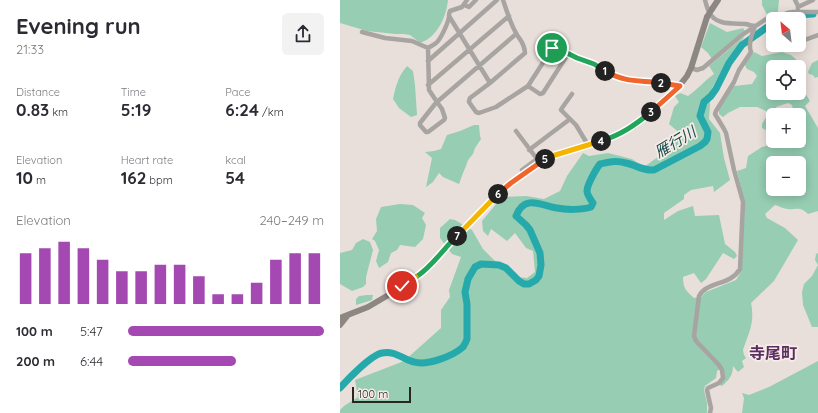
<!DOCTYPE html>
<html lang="en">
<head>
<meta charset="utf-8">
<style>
  body { margin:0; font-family:Quicksand,"Noto Sans JP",sans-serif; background:#f2f2f3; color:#2b2b33; height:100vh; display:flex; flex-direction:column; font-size:15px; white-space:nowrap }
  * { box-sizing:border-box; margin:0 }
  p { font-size:13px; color:#7c7c81 }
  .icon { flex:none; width:22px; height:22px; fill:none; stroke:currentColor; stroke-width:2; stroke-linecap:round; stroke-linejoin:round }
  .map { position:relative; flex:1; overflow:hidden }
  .details { display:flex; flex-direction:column; background:#fff; width:340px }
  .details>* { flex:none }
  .needle { width:26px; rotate:332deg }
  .controls { position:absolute; left:426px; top:12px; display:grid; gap:8px }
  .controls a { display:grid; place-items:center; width:40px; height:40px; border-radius:6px; background:#fff; box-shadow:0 2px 10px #0003; font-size:20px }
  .scale { position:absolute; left:12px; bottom:10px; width:59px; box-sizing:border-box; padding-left:4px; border:2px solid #292523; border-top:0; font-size:11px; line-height:14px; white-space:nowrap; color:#292523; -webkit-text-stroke:3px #f6ece7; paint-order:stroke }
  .pin { position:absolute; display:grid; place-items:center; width:34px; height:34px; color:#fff; margin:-17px; border:2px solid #fff; border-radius:50%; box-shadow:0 1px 4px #0007 }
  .km { position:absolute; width:20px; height:20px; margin:-10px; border-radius:50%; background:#222; color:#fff; font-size:11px; line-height:20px; text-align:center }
  .round { display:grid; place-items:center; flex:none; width:42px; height:42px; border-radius:6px; background:#f2f2f3 }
  .overview { display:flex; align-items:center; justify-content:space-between; height:68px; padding:0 16px }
  h1 { font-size:22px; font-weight:700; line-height:30px }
  .figures { display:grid; grid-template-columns:repeat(3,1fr); gap:6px; height:68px; padding:4px 16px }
  .figures div { display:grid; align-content:center }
  .figures b { font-size:17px; font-weight:700 }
  .figures small { font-size:11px; font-weight:400 }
  .figures p { font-size:11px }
  .chart { height:112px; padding:8px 16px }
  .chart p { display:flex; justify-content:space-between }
  .chart svg { width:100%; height:72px; margin-top:4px; stroke:#a448b2; stroke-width:6 }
  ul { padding:0 16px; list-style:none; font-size:13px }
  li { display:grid; grid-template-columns:64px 48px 1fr; align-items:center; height:30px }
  li i { height:10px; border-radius:5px; background:#a448b2 }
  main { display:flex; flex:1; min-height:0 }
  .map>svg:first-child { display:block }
  .green { fill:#96cdb3; fill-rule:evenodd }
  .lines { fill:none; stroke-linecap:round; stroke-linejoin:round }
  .river { stroke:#25a9ab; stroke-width:7 }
  .street { stroke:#a8a4a2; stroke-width:4.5 }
  .secondary { stroke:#8d8784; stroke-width:6 }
  .secondary-bridge { stroke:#8d8784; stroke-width:6 }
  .split-1-casing { stroke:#fff; stroke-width:8 }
  .split-2-casing { stroke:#fff; stroke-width:8 }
  .split-3-casing { stroke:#fff; stroke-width:8 }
  .split-4-casing { stroke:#fff; stroke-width:8 }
  .split-5-casing { stroke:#fff; stroke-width:8 }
  .split-6-casing { stroke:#fff; stroke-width:8 }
  .split-7-casing { stroke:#fff; stroke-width:8 }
  .split-8-casing { stroke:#fff; stroke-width:8 }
  .split-9-casing { stroke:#fff; stroke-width:8 }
  .split-1 { stroke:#22a559; stroke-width:5 }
  .split-2 { stroke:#f0652b; stroke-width:5 }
  .split-3 { stroke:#f0652b; stroke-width:5 }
  .split-4 { stroke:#22a559; stroke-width:5 }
  .split-5 { stroke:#f5b400; stroke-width:5 }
  .split-6 { stroke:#f0652b; stroke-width:5 }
  .split-7 { stroke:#f5b400; stroke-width:5 }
  .split-8 { stroke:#22a559; stroke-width:5 }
  .split-9 { stroke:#f5b400; stroke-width:5 }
  .labels { text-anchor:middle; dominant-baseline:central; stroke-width:3.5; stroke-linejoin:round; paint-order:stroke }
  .water-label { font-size:15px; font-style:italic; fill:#1a4f50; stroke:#f6ece7 }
  .quarter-label { font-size:16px; font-weight:bold; fill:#5b2e62; stroke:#f6ece7 }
</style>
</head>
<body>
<main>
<section class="details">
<div class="overview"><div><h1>Evening run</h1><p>21:33</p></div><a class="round"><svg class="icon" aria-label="share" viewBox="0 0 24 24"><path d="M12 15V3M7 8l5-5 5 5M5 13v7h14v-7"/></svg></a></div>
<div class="figures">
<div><p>Distance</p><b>0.83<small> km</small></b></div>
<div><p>Time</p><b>5:19</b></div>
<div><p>Pace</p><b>6:24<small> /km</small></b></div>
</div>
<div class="figures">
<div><p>Elevation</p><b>10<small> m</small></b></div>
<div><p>Heart rate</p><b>162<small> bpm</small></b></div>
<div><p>kcal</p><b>54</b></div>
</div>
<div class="chart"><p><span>Elevation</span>240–249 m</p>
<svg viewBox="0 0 160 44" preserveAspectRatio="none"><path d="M5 44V13M15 44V10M25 44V6M35 44V10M45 44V17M55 44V24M65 44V24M75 44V20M85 44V20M95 44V27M105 44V38M115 44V38M125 44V31M135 44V17M145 44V13M155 44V13"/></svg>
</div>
<ul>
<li><b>100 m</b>5:47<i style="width:100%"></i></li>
<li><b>200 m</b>6:44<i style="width:55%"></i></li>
</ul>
</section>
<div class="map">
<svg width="478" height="413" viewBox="0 0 478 413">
  <rect width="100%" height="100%" fill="#e9dfda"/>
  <path class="green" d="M0,0H108C107,13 100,31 88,39C86,40 83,42 80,43L70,35L63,34H55L27,31L0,23Z
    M422,0H439L438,11L436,15L428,16L426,13L422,5Z
    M370,23L387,32L403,28L405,31L372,59L368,53L361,47Z
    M405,36L382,70L371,90L369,119L380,133L384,158L390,180L374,192L373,186L351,190L344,195V199L324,213V220L338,211L353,206L355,216L379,215L385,244L395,252L397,256L394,259L383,253L366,279L361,283L354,273L343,277C343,288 346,291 354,298L361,297L366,292L396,280L402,270L401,188L397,171L406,168L408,156L422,147L434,144L435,141H459V115H454L452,105L448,103L436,107L437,110L446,111L448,115H433V131L431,133L422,128V124L428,114L426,111L417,107H400L388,113L383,117L379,114V107L394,86L412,84L417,76L414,72L407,69L404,63L414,52L422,56L442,52L451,55L459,62L465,63L466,65L459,69V67H450V65L446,67H433V93H459V89L464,91L470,101L465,106L478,128V211L468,214C459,206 458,210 448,209C444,209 439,206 435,205L425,214L427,218L445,228L458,240L434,281L411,303C415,323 409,332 403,350L404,355L406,358L402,361L404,367L398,372L393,366C393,375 389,380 382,386L380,385L385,378L383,367L377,371L376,378L365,386L364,390L367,403V413H0V410L4,406L18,397L15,380L64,361L101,328V310L110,297L109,290L121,257L112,254L100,238V228L110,219L115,220L132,230L143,249L154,260L178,277L187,278L195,272L193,251L186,248L175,233L167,241L151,229L148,236L143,231L142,221L162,197L186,196L204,199L220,191L227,176L243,153L249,156L268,153L292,159L304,167L322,154L325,143L342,135L329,124L334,107L339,102L335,96L340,93L348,96C357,90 364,81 374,74L369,66ZM433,163H459V189H433Z
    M478,60V77L475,78L473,75L469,74L468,72L472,63Z
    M67,66L73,71L75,85L77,115L71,117L59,108L53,99C56,85 58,77 67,66Z
    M134,125H139L140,136L141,139L135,148L133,154L128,160L126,166L123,173L119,184L103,177L99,173L93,182L86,187L92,158L85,152L94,151L101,149L107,135L120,131Z
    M60,204L73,205L85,213L82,218L86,225L83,239L75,247L60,245L57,250L51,253L48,262L39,268L36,261L39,250L35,241L32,239L37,231L36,219L41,207Z
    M23,239L30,242L33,250L26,277V284L23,287L12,291L0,284V253L12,250L16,243Z
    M478,253V327H472L463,305L462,292L464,284L472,276L478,265L475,260L476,254Z
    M27,295H33L32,300L16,305V299L19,296Z
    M478,361V413H402L404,398L402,393L409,395L429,387Z"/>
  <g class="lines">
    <path class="river" d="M439,19L449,14L457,15L473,14
      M0,388C8,379 31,355 42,353C54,350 63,359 74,362C87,366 113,356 123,347C125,344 126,342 127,339V304L125,292L128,279L135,267L141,264L159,265L166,268L179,281L184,284H189L196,280L199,276L201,265L200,253L190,230L186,225L176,216C178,211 182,204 189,203C196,201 209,207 217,208C226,210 242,210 251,207L253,203C251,200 247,195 247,191C247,185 256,169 260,164C270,162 275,160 286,163C296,165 303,171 314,170L360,146L365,142L367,139L368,132L360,116L364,102L371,96L376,89L389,63L402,45L433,23"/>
    <path class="street" d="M163,0C167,11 170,23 176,33C180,41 184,41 185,53L150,83L130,98L129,101V102L136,112L139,113L156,107L188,86L213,47H215L237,58L254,64L277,77L290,81L340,85
      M365,0C366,4 367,8 369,12C376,26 393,23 406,24C409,25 412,26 415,26C412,34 408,44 411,52L399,70L394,82L376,111L375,114L384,129L386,133L394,170L403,202L400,269C390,286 367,281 359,296L354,336L356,341L379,365L382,370L383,378L379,383L368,388L367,390L371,408L370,413
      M455,0L458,6V9
      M124,5L129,7L136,0
      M458,7L473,0
      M109,16L150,83
      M22,32L45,38L72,41L88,48C91,46 96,44 98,41C102,36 108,23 109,17C109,15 109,13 110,11L122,7L127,0
      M459,42L478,35
      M88,48L89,90L97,102L102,109L105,118L104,120L88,132H86L80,125V123L95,104L97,102L176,34
      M88,61L157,0
      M351,68L357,70L363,68L402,35L426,19L453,12H478
      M88,85L169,16
      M188,86L200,94L203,93L228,54
      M232,94L222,108L221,110L236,125L248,145
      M176,131L197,159L182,170L184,173
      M189,150L230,119"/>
    <path class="secondary" d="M372,9L378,0
      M0,318L28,307L62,287L80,274L92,263L107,246L158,194L171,183L199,163L212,156L267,139L294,126L340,85L347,76L351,68L367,17
      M0,325L8,315"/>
    <path class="secondary-bridge" d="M367,17L372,9"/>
  </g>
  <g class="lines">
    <g class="split-1-casing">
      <path id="split-1" d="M212,48L215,47L237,58L254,64L265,71"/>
    </g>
    <g class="split-2-casing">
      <path id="split-2" d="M265,71C286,83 298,80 321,83"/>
    </g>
    <g class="split-3-casing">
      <path id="split-3" d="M311,112L340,86L321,83"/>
    </g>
    <g class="split-4-casing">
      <path id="split-4" d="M261,141C281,135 295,125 311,112"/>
    </g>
    <g class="split-5-casing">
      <path id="split-5" d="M205,159L212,156L261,141"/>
    </g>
    <g class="split-6-casing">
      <path id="split-6" d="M158,194L171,183L205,159"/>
    </g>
    <g class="split-7-casing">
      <path id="split-7" d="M117,236L158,194"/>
    </g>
    <g class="split-8-casing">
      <path id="split-8" d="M76,277C92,267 103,249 117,236"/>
    </g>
    <g class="split-9-casing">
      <path id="split-9" d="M62,286L76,277"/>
    </g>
    <use href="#split-1" class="split-1"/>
    <use href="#split-2" class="split-2"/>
    <use href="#split-3" class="split-3"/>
    <use href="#split-4" class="split-4"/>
    <use href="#split-5" class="split-5"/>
    <use href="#split-6" class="split-6"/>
    <use href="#split-7" class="split-7"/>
    <use href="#split-8" class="split-8"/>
    <use href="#split-9" class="split-9"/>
  </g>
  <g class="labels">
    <g class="water-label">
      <text transform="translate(335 142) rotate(-31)">雁行川</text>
    </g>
    <g class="quarter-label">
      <text x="433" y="353">寺尾町</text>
    </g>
  </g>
</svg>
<div class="controls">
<a><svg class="needle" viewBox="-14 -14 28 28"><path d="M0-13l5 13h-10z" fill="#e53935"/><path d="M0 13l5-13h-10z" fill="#7c7c81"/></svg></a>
<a><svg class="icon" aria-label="locate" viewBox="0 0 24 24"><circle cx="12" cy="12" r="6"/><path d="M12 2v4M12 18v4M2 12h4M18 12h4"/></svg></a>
<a>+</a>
<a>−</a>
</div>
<div class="scale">100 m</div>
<div class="pin" style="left:212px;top:48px;background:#1e9e55"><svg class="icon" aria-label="arrive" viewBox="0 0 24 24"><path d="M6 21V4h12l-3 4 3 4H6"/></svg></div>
<div class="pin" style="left:62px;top:286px;background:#d93025"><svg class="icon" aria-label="check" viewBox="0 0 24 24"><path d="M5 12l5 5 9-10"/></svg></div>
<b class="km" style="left:265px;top:71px">1</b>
<b class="km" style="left:321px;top:83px">2</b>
<b class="km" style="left:311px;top:112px">3</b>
<b class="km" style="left:261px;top:141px">4</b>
<b class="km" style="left:205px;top:159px">5</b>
<b class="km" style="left:158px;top:194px">6</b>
<b class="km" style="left:117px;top:236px">7</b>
</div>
</main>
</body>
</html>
